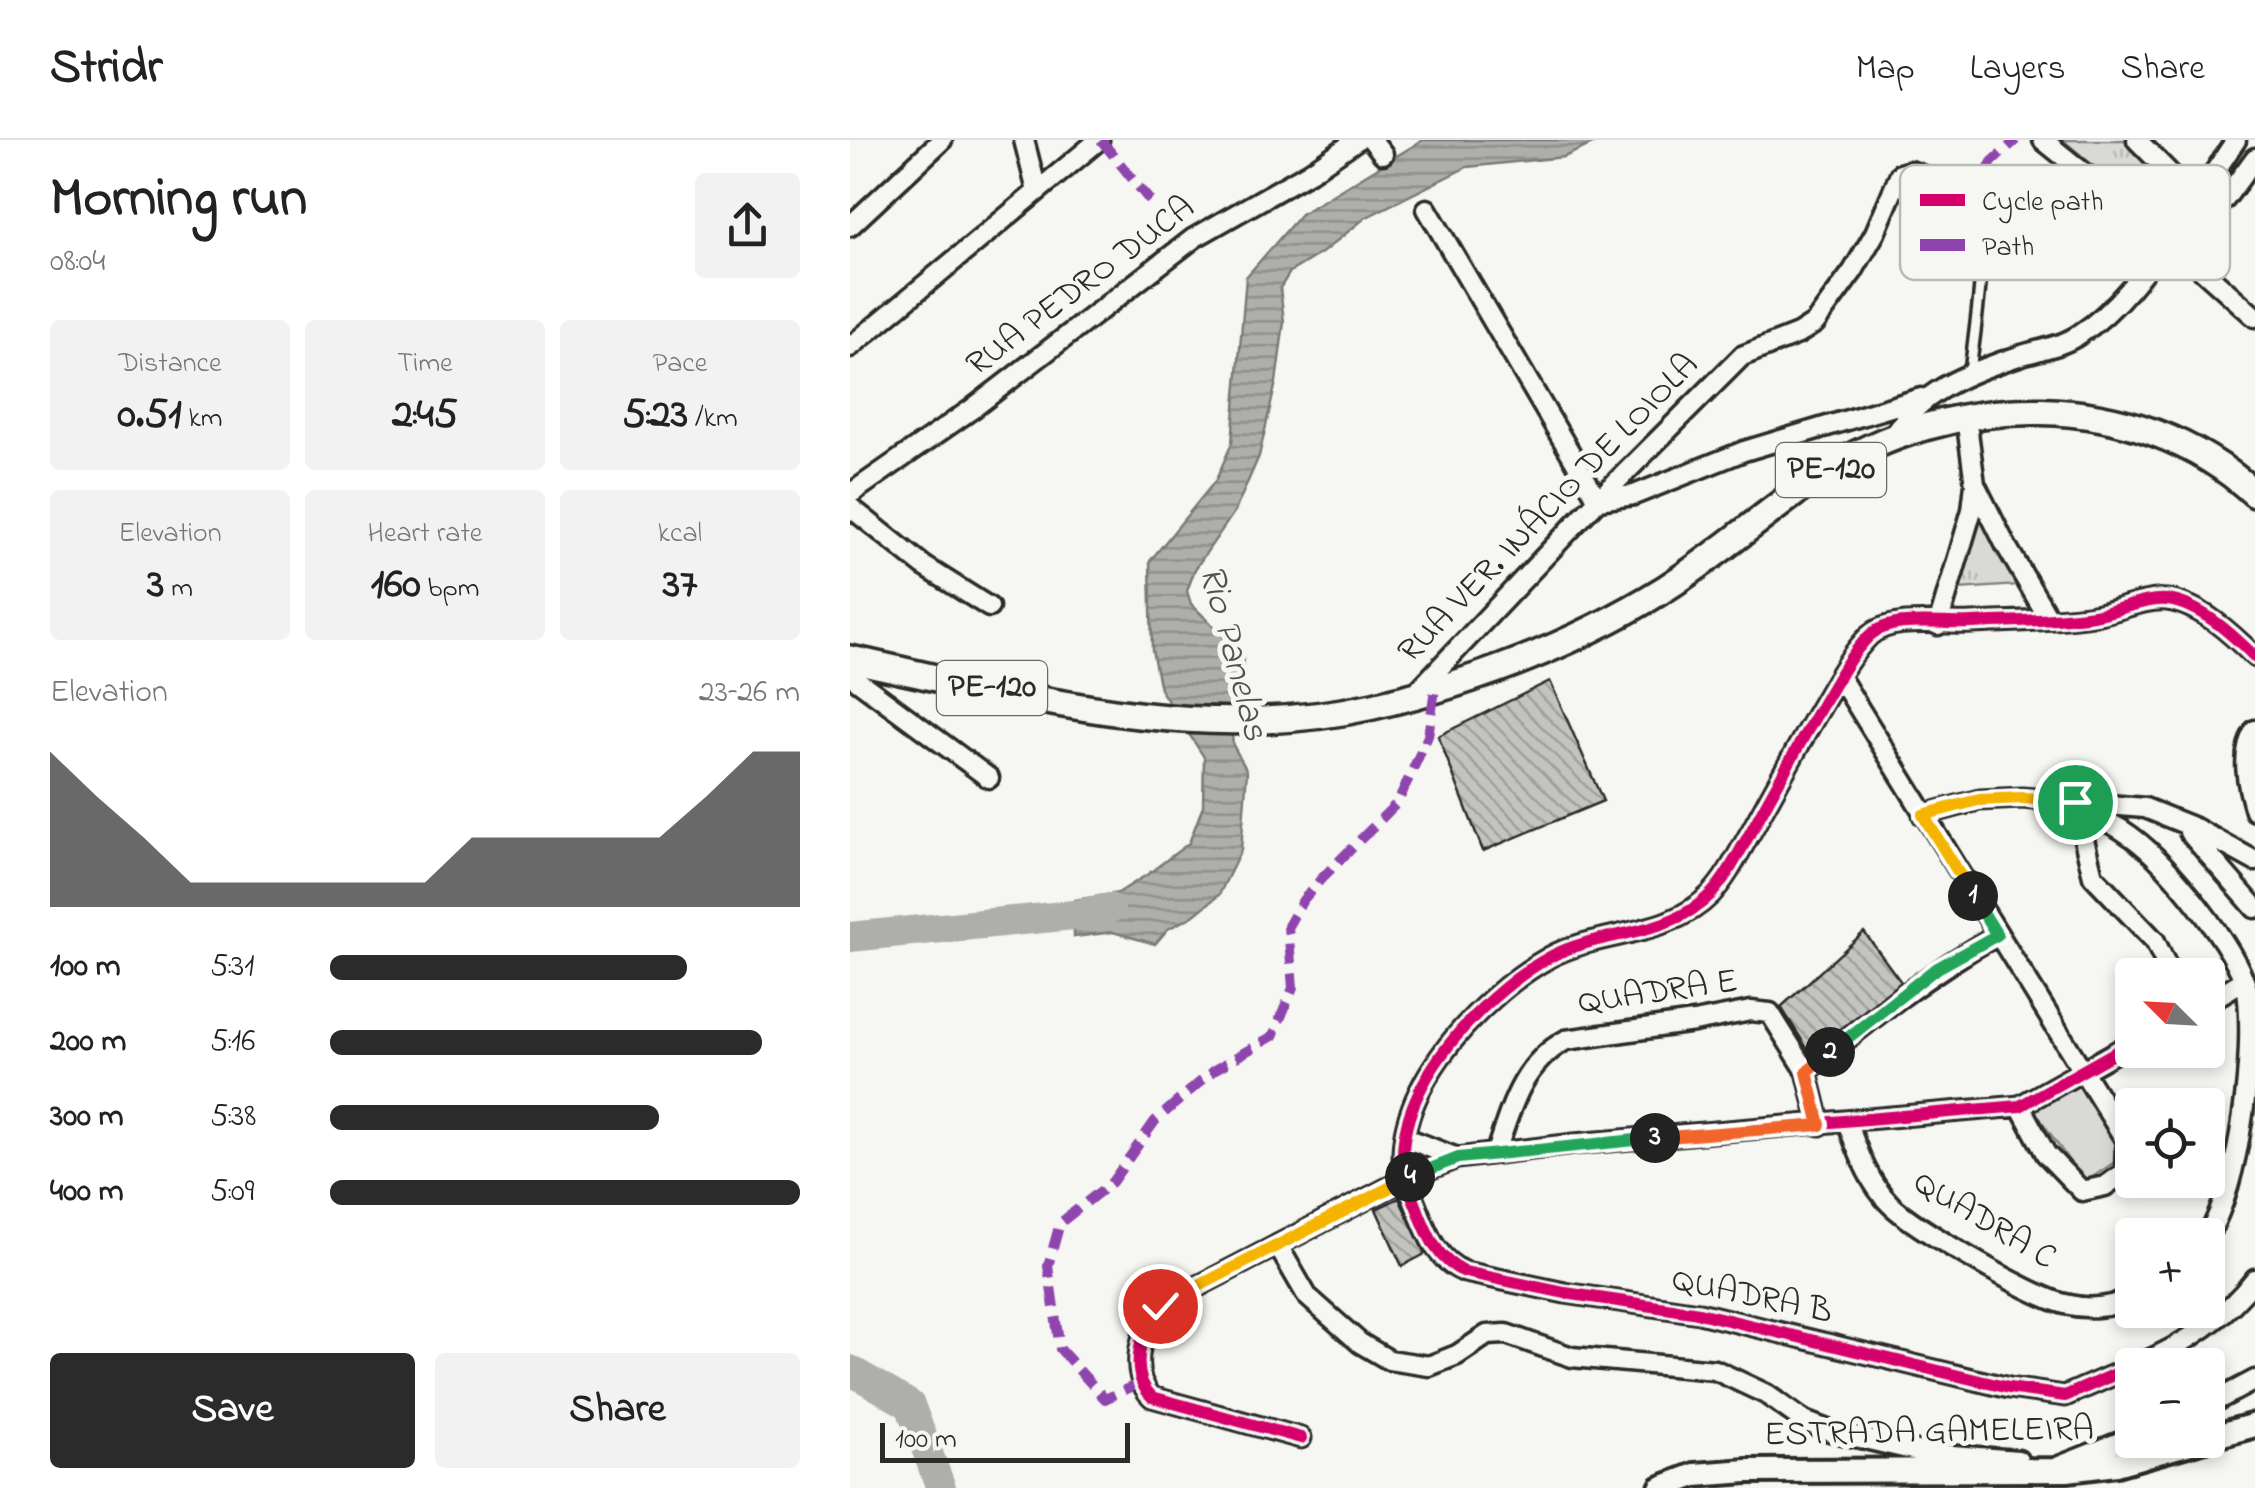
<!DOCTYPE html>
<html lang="en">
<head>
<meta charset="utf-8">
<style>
  body { margin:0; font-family:"Indie Flower",sans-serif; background:#f2f2f2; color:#222; height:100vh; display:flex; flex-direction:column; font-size:38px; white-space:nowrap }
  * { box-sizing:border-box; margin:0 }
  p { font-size:32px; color:#767676 }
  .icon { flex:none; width:55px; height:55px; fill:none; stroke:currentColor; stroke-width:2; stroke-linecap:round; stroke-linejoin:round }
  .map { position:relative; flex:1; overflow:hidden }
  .sheet { display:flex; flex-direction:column; background:#fff; width:850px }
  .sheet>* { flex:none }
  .needle { width:65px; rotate:294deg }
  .fabs { position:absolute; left:1265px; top:818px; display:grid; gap:20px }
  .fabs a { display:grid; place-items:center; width:110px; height:110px; border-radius:10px; background:#fff; box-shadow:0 5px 15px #0003; font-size:50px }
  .scale { position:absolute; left:30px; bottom:25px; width:250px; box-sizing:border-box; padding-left:10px; border:5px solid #2b2b2b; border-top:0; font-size:28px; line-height:35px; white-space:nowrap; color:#2b2b2b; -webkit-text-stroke:8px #f6f6f2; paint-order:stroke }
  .pin { position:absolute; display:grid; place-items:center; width:85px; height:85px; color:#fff; margin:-42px; border:5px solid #fff; border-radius:50%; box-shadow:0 2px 10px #0007 }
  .km { position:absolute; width:50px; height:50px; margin:-25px; border-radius:50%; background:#222; color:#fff; font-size:28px; line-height:50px; text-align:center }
  .round { display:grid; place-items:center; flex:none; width:105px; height:105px; border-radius:10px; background:#f2f2f2 }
  .headline { display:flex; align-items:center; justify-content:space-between; height:170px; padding:0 50px }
  h1 { font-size:55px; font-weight:700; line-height:75px }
  .figures { display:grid; grid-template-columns:repeat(3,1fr); gap:15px; height:170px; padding:10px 50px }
  .figures div { display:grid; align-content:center; border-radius:10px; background:#f2f2f2; text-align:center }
  .figures b { font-size:42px; font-weight:700 }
  .figures small { font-size:28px; font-weight:400 }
  .figures p { font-size:28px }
  .chart { height:280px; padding:20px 50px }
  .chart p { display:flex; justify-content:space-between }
  .chart svg { width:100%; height:180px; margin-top:10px; fill:#2b2b2b; opacity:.7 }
  .primary-button { display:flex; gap:20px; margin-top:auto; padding:20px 50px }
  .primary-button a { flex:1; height:115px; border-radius:10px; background:#2b2b2b; color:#fff; font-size:40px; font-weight:700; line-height:115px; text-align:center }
  .primary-button a+a { background:#f2f2f2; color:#222 }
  ul { padding:0 50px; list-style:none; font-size:32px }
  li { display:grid; grid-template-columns:160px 120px 1fr; align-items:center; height:75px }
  li i { height:25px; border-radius:12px; background:#2b2b2b }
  header { display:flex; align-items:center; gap:60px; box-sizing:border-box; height:140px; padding:0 50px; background:#fff; border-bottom:2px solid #e0e0e0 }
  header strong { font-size:48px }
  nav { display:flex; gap:55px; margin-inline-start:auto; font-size:35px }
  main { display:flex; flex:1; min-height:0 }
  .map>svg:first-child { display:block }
  .grass { fill:url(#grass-tufts); stroke:#828280; stroke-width:2.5 }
  .garden { fill:#d9d9d5; stroke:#828280; stroke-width:2.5 }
  .water { fill:url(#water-rules); stroke:#7a7a78; stroke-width:2.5 }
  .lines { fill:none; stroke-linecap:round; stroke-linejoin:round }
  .river { stroke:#aeaeab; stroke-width:30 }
  .building { fill:url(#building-back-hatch); stroke:#2b2b2b; stroke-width:2.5 }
  .lane-casing { stroke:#2b2b2b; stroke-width:16 }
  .street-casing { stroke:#2b2b2b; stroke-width:25 }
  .secondary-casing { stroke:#2b2b2b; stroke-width:30 }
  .primary-casing { stroke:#2b2b2b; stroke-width:32 }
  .lane { stroke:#f6f6f2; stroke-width:9 }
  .street { stroke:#f6f6f2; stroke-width:18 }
  .secondary { stroke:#f6f6f2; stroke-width:22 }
  .primary { stroke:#f6f6f2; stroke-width:25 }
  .quiet { stroke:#8e44ad; stroke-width:10; stroke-dasharray:20 10; stroke-linecap:butt }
  .cycleway-casing { stroke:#f6f6f2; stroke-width:19 }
  .cycleway { stroke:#d6006c; stroke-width:12 }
  .split-1-casing { stroke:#fff; stroke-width:20 }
  .split-2-casing { stroke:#fff; stroke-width:20 }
  .split-3-casing { stroke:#fff; stroke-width:20 }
  .split-4-casing { stroke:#fff; stroke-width:20 }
  .split-5-casing { stroke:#fff; stroke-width:20 }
  .split-1 { stroke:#f5b400; stroke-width:12 }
  .split-2 { stroke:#22a559; stroke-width:12 }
  .split-3 { stroke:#f0652b; stroke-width:12 }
  .split-4 { stroke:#22a559; stroke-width:12 }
  .split-5 { stroke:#f5b400; stroke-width:12 }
  .labels { text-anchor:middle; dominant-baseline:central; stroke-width:10; stroke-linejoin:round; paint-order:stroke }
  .shield { fill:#f6f6f2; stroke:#686867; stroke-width:2.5 }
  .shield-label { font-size:32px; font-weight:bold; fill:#2b2b2b }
  .street-label { font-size:35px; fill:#2b2b2b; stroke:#f6f6f2 }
  .water-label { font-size:38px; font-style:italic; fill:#525251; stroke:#f6f6f2 }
  .key { fill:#f6f6f2; stroke:#b9b9b6; stroke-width:2.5 }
  .key-label { font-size:28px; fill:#2b2b2b }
</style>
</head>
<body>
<header>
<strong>Stridr</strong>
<nav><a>Map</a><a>Layers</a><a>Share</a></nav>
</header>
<main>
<section class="sheet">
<div class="headline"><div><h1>Morning run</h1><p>08:04</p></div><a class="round"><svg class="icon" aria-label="share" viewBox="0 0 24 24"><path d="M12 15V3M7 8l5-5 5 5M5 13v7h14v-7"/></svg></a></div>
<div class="figures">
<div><p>Distance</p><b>0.51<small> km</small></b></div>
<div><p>Time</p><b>2:45</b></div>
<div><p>Pace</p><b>5:23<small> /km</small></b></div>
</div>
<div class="figures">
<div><p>Elevation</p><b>3<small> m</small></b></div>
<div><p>Heart rate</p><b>160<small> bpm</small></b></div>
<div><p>kcal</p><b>37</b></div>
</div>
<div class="chart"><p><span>Elevation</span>23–26 m</p>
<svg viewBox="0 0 160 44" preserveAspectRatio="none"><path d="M0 44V6L10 17L20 27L30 38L40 38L50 38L60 38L70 38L80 38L90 27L100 27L110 27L120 27L130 27L140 17L150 6L160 6V44z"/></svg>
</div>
<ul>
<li><b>100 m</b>5:31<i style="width:76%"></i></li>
<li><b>200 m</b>5:16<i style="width:92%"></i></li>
<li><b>300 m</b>5:38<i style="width:70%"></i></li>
<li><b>400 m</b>5:09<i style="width:100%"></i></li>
</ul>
<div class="primary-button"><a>Save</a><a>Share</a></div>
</section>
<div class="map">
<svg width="1405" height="1348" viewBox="0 0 1405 1348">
  <defs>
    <pattern id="grass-tufts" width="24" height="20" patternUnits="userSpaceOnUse" patternTransform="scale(2.5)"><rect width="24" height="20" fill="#d9d9d5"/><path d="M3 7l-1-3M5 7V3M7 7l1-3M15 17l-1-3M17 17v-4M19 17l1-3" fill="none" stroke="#babab7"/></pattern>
    <pattern id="water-rules" width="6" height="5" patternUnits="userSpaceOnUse" patternTransform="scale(2.5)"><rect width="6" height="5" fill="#aeaeab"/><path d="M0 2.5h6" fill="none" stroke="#8e8e8b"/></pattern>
    <pattern id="building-back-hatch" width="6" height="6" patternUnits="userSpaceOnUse" patternTransform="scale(2.5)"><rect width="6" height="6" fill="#c3c3c0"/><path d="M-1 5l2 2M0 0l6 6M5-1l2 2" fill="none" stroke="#9f9f9c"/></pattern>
  </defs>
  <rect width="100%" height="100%" fill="#f6f6f2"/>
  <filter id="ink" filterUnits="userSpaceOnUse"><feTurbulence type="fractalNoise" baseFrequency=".01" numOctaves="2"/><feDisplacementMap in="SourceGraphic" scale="20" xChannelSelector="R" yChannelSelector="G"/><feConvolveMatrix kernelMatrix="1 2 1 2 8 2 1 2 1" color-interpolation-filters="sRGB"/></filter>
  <g filter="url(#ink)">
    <path class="grass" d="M1213,0H1278L1340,60L1316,87Z
      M1130,379L1170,445L1109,449Z"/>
    <path class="garden" d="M1232,939L1275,1015L1234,1043L1184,970Z"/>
    <path class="water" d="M573,0H751L714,17L617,27L515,78L473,112L440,132L430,148L434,182L426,242L409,316L385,371L345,429L337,451L341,464L393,515L391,544L379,567L383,605L397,631L391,710L369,755L343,776L318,789L305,804L263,792L224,797V760L268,753L298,734L339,703L353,666L354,617L310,549L302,510L300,421L366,340L382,303L396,137L451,74Z"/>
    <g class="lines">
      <path class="river" d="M0,797L224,775L260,768
        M0,1230L60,1265L91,1348"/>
    </g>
    <path class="building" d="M700,541L753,661L633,711L588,596Z
      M1014,792L1051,842L960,913L931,867Z
      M549,1058L575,1114L552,1126L526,1069Z"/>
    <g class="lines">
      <g class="lane-casing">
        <path id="lane" d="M1120,233C1124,191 1142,91 1125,56"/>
      </g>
      <g class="street-casing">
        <path id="street" d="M174,0L187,51
          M522,0L533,14
          M1193,0L1337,116L1405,177
          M1287,0L1346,60L1386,0
          M577,69L748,360
          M0,86L92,0
          M0,207L249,0
          M1040,301C1068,251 1119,232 1172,215C1192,209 1213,206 1230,194C1278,163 1312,105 1346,60L1361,65L1375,59L1405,18
          M1127,348L1155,404L1199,479
          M0,354L122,269L344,98L460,32L507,0
          M748,360L784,355L894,311L1071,258
          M0,367L74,426L139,467
          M1088,485L1122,370L1125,344L1116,277
          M0,535L139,638
          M989,536L1276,1001L1275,1032L1255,1046L1232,1051L1196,1014L1170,966
          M564,555L748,360L892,216L948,194L965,183L1003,131L1025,93L1050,34L1060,31L1125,56
          M1405,590C1390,613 1397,645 1405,671
          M1225,663L1243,736L1305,801L1321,835
          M1228,669C1247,676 1265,684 1282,697C1319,724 1384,805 1397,849C1405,912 1391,1040 1358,1095
          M1073,675L1129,660L1172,658L1295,668L1345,688L1405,721
          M1339,692L1405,768
          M1358,862L1394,840
          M957,932C1018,881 1077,834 1147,795
          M997,982C1008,1011 1018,1042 1040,1064C1064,1088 1182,1156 1215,1164C1238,1170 1262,1168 1282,1157
          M556,998L607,1018
          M646,1012C661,967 672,924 716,900L844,882L901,871L920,873L957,932L970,985
          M428,1106L457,1156L510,1203L539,1220L579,1226L607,1215L637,1195L656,1194L722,1217L865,1230L916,1254L954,1281L980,1291L1075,1313L1168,1320
          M1287,1225C1332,1206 1375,1178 1405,1139
          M1282,1227L1215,1256L1159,1248L849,1173L715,1153L615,1132C582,1119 574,1083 561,1053C523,967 630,855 700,817C752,789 817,799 861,754C878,736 889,712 902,690C925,648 948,606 972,565C986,541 1000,515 1019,496C1041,475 1092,485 1122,483C1162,481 1203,481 1243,475C1267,472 1293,458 1317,460C1350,464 1383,495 1405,517
          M1358,1265L1405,1240
          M451,1298L302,1257C278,1234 290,1188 310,1166L555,1039L607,1018L724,1004L1170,966L1282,903
          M1209,1326L1282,1297"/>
      </g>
      <g class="secondary-casing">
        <path id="secondary" d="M811,1348L845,1335L897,1331L1217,1330L1266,1324L1405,1285"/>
      </g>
      <g class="primary-casing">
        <path id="primary" d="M0,519C172,556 346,606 523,566C627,542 726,504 816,448C870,414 917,371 969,336C1099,249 1287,245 1405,354"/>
      </g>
      <use href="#lane" class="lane"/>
      <use href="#street" class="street"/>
      <use href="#secondary" class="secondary"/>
      <use href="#primary" class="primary"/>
      <path class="quiet" d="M251,0L300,61
        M1125,56L1142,22L1166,0
        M292,1242L255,1259L210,1209L198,1126L210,1083L262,1042L305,981L364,930L423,896L443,848L438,786L453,760L472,738L548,662L578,596L585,549"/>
      <g class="cycleway-casing">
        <path id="cycleway" d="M1282,1227L1215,1256L1159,1248L849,1173L715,1153L615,1132C582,1119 574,1083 561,1053C523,967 630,855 700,817C752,789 817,799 861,754C878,736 889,712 902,690C925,648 948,606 972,565C986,541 1000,515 1019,496C1041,475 1092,485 1122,483C1162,481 1203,481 1243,475C1267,472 1293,458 1317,460C1350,464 1383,495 1405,517
          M451,1298L302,1257C278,1234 290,1188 310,1166L555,1039L607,1018L724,1004L1170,966L1282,903"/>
      </g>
      <use href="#cycleway" class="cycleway"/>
    </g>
  </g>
  <g class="lines" filter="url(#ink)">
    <g class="split-1-casing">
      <path id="split-1" d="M1123,756L1073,675L1128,660L1172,658L1225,662"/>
    </g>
    <g class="split-2-casing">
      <path id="split-2" d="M980,912L1084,830L1147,795L1123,756"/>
    </g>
    <g class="split-3-casing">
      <path id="split-3" d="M805,998L970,985L957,932L980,912"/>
    </g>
    <g class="split-4-casing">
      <path id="split-4" d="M560,1037L608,1018L805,998"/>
    </g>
    <g class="split-5-casing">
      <path id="split-5" d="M310,1166L560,1037"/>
    </g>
    <use href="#split-1" class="split-1"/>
    <use href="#split-2" class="split-2"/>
    <use href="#split-3" class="split-3"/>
    <use href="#split-4" class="split-4"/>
    <use href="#split-5" class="split-5"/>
  </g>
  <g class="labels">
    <g class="shield">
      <rect x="926" y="303" width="110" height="54" rx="8"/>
      <rect x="87" y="521" width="110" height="54" rx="8"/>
    </g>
    <g class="shield-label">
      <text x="981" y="330">PE-120</text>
      <text x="142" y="548">PE-120</text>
    </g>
    <g class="street-label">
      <text transform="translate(231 147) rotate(-37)">RUA PEDRO DUCA</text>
      <text transform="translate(699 369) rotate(-46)">RUA VER. INÁCIO DE LOIOLA</text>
      <text transform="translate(808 853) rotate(-8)">QUADRA E</text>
      <text transform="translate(1134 1081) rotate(31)">QUADRA C</text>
      <text transform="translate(902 1157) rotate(12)">QUADRA B</text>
      <text transform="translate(1079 1293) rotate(-1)">ESTRADA GAMELEIRA</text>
    </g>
    <g class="water-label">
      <text transform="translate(382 513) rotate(75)">Rio Panelas</text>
    </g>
  </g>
  <rect x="1050" y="25" width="330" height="115" rx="15" class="key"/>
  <rect x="1070" y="54" width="45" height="12" fill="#d6006c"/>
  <rect x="1070" y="99" width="45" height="12" fill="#8e44ad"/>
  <g class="key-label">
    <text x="1132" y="70">Cycle path</text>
    <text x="1132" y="115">Path</text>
  </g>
</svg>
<div class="fabs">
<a><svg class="needle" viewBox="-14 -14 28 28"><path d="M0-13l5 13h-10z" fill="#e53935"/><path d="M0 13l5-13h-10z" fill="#767676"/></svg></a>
<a><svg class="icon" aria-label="locate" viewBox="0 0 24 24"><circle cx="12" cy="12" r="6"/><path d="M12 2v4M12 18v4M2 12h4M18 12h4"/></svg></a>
<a>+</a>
<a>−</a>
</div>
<div class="scale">100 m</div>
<div class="pin" style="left:1225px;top:662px;background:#1e9e55"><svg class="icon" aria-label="arrive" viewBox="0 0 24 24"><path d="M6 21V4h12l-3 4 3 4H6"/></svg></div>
<div class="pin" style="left:310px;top:1166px;background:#d93025"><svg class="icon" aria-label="check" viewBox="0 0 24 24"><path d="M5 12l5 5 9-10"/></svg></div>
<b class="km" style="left:1123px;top:756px">1</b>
<b class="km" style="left:980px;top:912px">2</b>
<b class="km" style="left:805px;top:998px">3</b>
<b class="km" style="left:560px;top:1037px">4</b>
</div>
</main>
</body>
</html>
